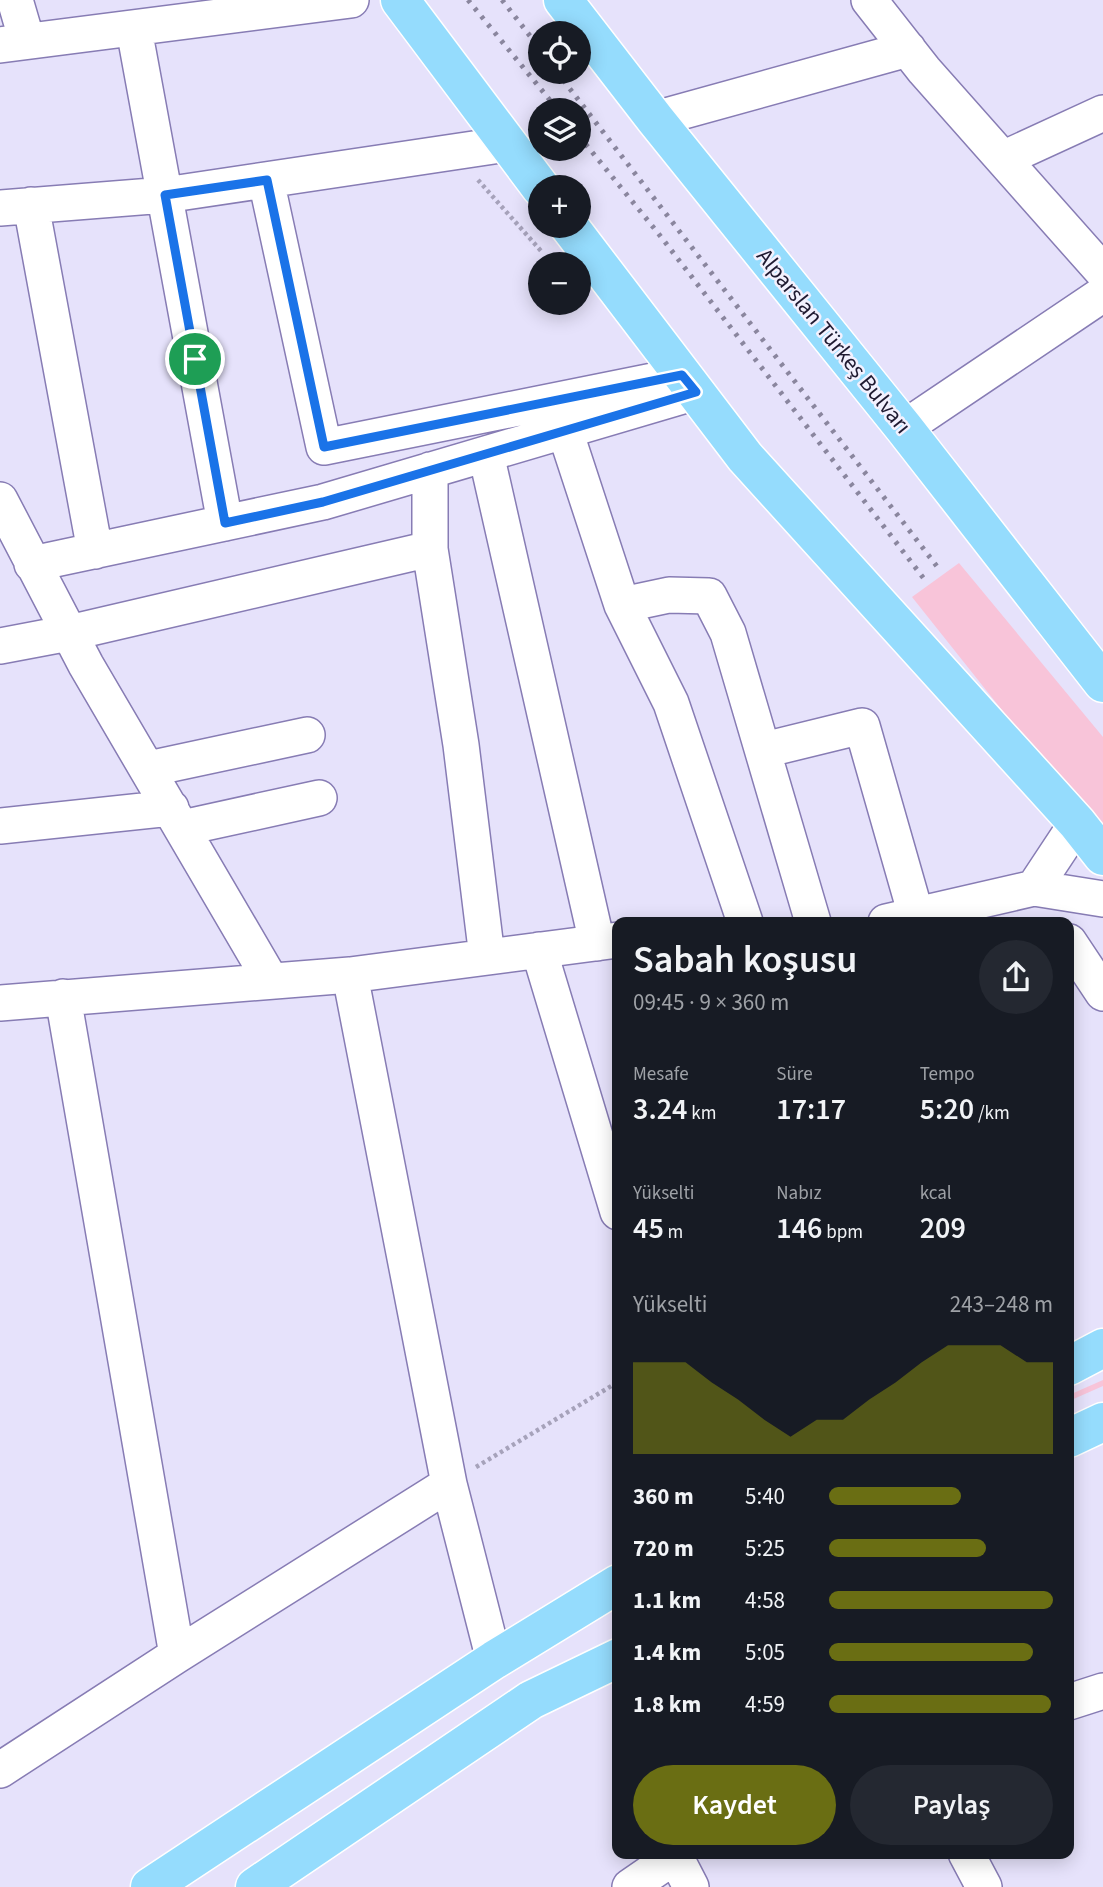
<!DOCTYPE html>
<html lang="tr">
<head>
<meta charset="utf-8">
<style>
  body { margin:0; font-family:"Source Sans 3",sans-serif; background:#242831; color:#f1f3f6; height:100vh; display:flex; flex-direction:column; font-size:26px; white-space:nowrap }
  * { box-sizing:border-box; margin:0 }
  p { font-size:23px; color:#9ea1a6 }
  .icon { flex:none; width:38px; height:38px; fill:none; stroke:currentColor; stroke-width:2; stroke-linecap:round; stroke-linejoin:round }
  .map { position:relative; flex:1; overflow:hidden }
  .details { position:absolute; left:612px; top:917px; width:462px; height:942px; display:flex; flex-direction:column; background:#171b24; border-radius:14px; box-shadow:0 4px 18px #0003 }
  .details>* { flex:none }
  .controls { position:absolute; left:528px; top:21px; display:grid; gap:14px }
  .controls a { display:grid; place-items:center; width:63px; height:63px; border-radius:50%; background:#171b24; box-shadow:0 4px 18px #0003; font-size:35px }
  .pin { position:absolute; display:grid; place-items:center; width:60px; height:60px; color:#fff; margin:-30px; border:4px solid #fff; border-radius:50%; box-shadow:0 2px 7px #0007 }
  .round { display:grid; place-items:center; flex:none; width:74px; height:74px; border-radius:37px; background:#242831 }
  .headline { display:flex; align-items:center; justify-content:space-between; height:119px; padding:0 21px }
  h1 { font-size:38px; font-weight:600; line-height:52px }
  .figures { display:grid; grid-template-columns:repeat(3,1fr); gap:10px; height:119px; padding:7px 21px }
  .figures div { display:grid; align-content:center }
  .figures b { font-size:30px; font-weight:600 }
  .figures small { font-size:19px; font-weight:400 }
  .figures p { font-size:19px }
  .chart { height:196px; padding:14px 21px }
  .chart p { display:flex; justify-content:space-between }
  .chart svg { width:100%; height:126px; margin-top:7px; fill:#6a6e13; opacity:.7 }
  .button { display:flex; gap:14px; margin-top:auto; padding:14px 21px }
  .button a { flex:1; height:80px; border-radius:42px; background:#6a6e13; color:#fff; font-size:28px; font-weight:600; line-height:80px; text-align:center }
  .button a+a { background:#242831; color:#f1f3f6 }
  ul { padding:0 21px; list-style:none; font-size:23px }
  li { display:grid; grid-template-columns:112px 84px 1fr; align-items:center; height:52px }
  li i { height:18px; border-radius:9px; background:#6a6e13 }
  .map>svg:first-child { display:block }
  .green { fill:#f8c4d9 }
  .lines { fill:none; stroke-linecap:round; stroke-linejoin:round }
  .minor-casing { stroke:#877cb4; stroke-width:38 }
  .major-casing { stroke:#fff; stroke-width:41 }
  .path { stroke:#a6a2ba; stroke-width:4.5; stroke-dasharray:3.5 3.5; stroke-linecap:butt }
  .minor { stroke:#fff; stroke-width:35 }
  .major { stroke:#95dcfd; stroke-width:38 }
  .rail { stroke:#8a869e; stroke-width:5; stroke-dasharray:3.5 7; stroke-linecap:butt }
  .route-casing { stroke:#fff; stroke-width:14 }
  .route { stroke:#1a73e8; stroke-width:9 }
  .labels { text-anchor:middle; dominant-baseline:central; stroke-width:5; stroke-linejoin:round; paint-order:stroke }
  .street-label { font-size:23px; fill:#1f1a31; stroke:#f3f1fe }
</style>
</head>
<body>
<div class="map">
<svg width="1103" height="1887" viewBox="0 0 1103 1887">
  <rect width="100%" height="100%" fill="#e6e2fb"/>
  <path class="green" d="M959,563L1103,737V837L912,597Z
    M1103,1380V1386L1069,1401V1395Z"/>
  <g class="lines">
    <g class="minor-casing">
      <path id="minor" d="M15,0L27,41
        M869,0L924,70L1103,272
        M134,29L225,523
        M0,45L351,0
        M655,119L908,49
        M1003,159L1103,113
        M266,180L324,447L683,375
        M31,205L95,551
        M0,208L165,195L507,144
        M904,428L1103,294
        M565,431L622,605L671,703L745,922
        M486,454L597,943
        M430,470V549L461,745L487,957
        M0,500L86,665L271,981
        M32,564L323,502L696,392
        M622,605L669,595L709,596L728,633L813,922
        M0,646L69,633L430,549
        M764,750L862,726L916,915
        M148,769L307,735
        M0,826L171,808
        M182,828L319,798
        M1034,888L1103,899
        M886,922L1034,888L1077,823
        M1069,942L1103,993
        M539,950L618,1212
        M63,997L177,1655
        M0,1003L350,975L618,940
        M449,1484L494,1660
        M1069,1702L1103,1691
        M0,1770L177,1655L449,1484L350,975
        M966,1853L984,1887
        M630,1887L675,1856L691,1887"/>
    </g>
    <g class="major-casing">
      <path id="major" d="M400,0L541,188
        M563,0L655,119L904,428L1103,683
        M569,226L745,457L1077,823L1103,856
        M1069,1366L1103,1348
        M1069,1438L1103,1422
        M150,1887L494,1660L618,1584
        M255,1887L531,1700L618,1658"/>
    </g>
    <path class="path" d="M478,180L542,252
      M476,1467L618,1382"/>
    <use href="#minor" class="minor"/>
    <use href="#major" class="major"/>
    <path class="rail" d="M468,0L558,110
      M502,0L541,50
      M557,72L939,569
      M579,136L658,233L925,580"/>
  </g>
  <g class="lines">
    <g class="route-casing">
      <path id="route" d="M267,180L324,447L682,375L696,392L323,502L225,523L165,195Z"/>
    </g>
    <use href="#route" class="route"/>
  </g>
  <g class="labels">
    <g class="street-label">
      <text transform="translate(834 341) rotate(51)">Alparslan Türkeş Bulvarı</text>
    </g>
  </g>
</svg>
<div class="controls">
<a><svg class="icon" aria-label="locate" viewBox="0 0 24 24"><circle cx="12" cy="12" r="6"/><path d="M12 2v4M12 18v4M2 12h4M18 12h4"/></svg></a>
<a><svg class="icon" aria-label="layers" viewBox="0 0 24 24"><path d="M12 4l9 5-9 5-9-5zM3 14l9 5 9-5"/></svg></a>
<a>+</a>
<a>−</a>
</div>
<div class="pin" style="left:195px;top:359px;background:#1e9e55"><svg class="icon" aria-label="arrive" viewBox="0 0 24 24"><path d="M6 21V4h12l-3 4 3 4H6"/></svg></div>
<section class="details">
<div class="headline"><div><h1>Sabah koşusu</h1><p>09:45 · 9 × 360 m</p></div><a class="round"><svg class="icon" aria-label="share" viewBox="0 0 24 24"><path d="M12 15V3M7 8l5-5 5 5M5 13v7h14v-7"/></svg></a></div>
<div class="figures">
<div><p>Mesafe</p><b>3.24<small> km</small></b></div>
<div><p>Süre</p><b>17:17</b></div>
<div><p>Tempo</p><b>5:20<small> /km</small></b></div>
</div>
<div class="figures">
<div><p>Yükselti</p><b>45<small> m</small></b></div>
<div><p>Nabız</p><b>146<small> bpm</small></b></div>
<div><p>kcal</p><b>209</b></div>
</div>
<div class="chart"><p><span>Yükselti</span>243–248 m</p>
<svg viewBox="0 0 160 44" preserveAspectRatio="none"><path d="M0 44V12L10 12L20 12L30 19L40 25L50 32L60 38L70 32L80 32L90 25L100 19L110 12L120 6L130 6L140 6L150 12L160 12V44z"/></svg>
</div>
<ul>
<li><b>360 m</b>5:40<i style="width:59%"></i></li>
<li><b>720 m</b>5:25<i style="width:70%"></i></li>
<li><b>1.1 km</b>4:58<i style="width:100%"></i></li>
<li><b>1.4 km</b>5:05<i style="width:91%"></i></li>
<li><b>1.8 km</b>4:59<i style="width:99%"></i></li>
</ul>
<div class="button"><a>Kaydet</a><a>Paylaş</a></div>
</section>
</div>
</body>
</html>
